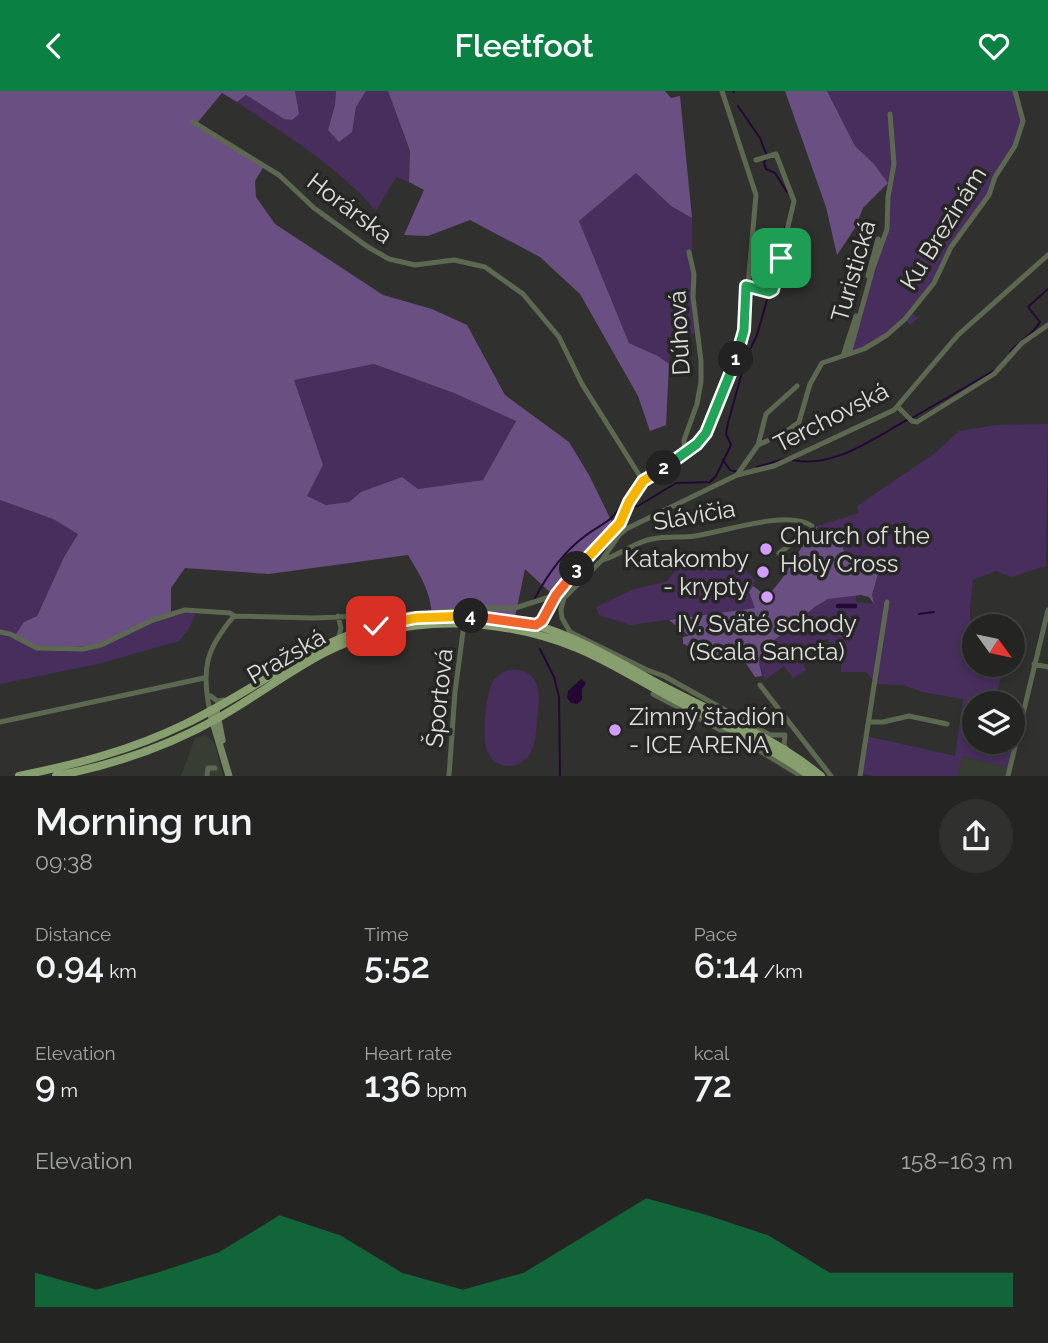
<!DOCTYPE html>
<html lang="en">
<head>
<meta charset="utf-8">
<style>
  body { margin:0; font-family:Raleway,sans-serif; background:#30312f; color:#f1f3f6; height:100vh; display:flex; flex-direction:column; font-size:26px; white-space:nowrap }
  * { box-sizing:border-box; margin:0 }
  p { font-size:23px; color:#a3a5a5 }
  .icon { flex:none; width:38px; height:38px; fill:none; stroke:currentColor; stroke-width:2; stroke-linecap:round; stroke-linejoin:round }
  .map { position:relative; height:685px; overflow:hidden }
  .sheet { display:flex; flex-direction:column; background:#242522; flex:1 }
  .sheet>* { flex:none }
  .needle { width:46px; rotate:123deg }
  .tools { position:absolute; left:962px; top:523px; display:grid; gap:14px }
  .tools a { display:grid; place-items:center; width:63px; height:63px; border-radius:50%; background:#242522; box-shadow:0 4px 10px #0003,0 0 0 2px #414240; font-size:35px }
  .pin { position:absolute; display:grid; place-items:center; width:60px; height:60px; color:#fff; margin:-30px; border-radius:14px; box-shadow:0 4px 10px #0006 }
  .km { position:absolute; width:35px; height:35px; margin:-18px; border-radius:50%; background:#222; color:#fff; font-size:19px; line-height:35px; text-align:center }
  .round { display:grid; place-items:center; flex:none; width:74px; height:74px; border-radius:37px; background:#30312f }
  .head { display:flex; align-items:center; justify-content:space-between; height:119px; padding:0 35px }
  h1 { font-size:38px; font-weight:600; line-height:52px }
  .figures { display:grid; grid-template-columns:repeat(3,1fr); gap:10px; height:119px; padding:7px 35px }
  .figures div { display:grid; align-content:center }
  .figures b { font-size:35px; font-weight:600 }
  .figures small { font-size:19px; font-weight:400 }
  .figures p { font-size:19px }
  .chart { height:196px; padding:14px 35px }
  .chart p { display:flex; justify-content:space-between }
  .chart svg { width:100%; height:126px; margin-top:7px; fill:#0b8043; opacity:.7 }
  header { display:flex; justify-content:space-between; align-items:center; height:91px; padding:0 35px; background:#0b8043; color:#fff; font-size:32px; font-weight:600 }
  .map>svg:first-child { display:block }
  .built { fill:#383d34 }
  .green { fill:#472e5c }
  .forest { fill:#6a4f82; fill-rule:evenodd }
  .water { fill:#230836 }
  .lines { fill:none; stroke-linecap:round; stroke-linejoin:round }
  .stream { stroke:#230836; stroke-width:2 }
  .canal { stroke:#230836; stroke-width:4.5 }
  .street { stroke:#5d6851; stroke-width:5 }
  .secondary { stroke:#758762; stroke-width:7 }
  .primary { stroke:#879e6e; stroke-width:8 }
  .split-1-casing { stroke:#fff; stroke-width:14 }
  .split-2-casing { stroke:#fff; stroke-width:14 }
  .split-3-casing { stroke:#fff; stroke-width:14 }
  .split-4-casing { stroke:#fff; stroke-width:14 }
  .split-5-casing { stroke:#fff; stroke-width:14 }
  .split-1 { stroke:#22a559; stroke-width:9 }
  .split-2 { stroke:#22a559; stroke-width:9 }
  .split-3 { stroke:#f5b400; stroke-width:9 }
  .split-4 { stroke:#f0652b; stroke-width:9 }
  .split-5 { stroke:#f5b400; stroke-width:9 }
  .poi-dot { fill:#d19dfe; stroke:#262725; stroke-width:2.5 }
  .labels { text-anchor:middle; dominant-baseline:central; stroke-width:7; stroke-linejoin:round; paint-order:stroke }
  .street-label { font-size:24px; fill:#dfe0de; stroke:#262725 }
  .poi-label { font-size:24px; fill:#dfe0de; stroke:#262725; text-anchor:start }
</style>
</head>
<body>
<header><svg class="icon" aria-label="back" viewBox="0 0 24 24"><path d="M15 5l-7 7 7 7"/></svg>Fleetfoot<svg class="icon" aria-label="heart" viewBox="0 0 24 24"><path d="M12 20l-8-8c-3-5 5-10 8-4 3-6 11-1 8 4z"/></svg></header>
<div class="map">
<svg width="1048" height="685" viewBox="0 0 1048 685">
  <rect width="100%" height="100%" fill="#30312e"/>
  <path class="built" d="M206,644L215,653L223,685H181L195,647Z
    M963,665L1010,677L1008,685H957Z"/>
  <path class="green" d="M295,0H336L335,14L328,39L352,41L356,16L366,0H388L410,60L409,91L396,86L376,120C337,74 285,44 237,11L246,4L284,28Z
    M827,0H1017L1023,31L1015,55L997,84L985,109L961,138L941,181L912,222L918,227L910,234L905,229C888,247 877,259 851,261L885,137L888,92L874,73L855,55Z
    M636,81L671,115L692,127V221L698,242L672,245L669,273L658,265L629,252L579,130Z
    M374,273L454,302L516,329L483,389L418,398L361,401L349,411L326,414L307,406L294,289Z
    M1048,333C1048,381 1046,427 1046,475L1011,486L996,480L973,489L970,516L971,567L975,568V574H992L1003,578L994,612H975V651H1013V626L1021,627L1010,677L963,665L957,685H873L859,682L866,645L955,665L963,608L922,601L903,594L875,593L866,581H841V562L831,563L828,548C817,551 806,558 801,568L806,579L793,587L784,575L765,589L759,571L762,559L771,547L825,508L856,498V511L873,513L872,504L881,474H861L815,456L817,435L859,422L857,415L935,362L959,340L996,334Z
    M0,409L53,428L78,442L64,466L37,525L24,531L134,536L197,519L190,536L179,550L98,573L0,593Z
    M731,460L733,473L742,475L756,490L749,501L756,517L630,534L599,524L596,516L632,499L667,490L679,475Z
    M509,579C543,575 540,606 537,629C536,640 536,652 531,661C522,679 497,680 488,662C481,649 486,605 492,592C496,585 502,581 509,579Z"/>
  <path class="forest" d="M0,0H295L299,23L292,29L284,28L246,4L237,11L222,2L198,31L264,75L255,90L256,106L275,133L383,204L432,218L467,234L505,304L569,351L589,384L613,433L555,506L525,478L515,526L432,525C431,501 420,484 408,464L269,483L185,477L171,497V526L134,536L96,555L36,556L14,546L24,531L37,525L64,466L78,443L53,428L0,409ZM374,273L454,302L516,330L483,389L418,398L402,386L361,401L349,411L326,414L307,405L323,374L294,289Z
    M336,0H366L356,16L352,41L339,51L328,39L335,14Z
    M388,0H665L671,7L680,5L692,127L671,115L636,82L579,130L629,252L658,265L669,273L666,334L650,340L638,305L580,203L540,166L470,129L428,145L404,144L424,99L409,91L410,60Z
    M785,0H827L855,55L874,73L888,92L863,117L855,137L837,164L826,116Z
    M817,435L816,456L841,450L846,468L861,474L881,473L872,504L874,513L869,506L861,504L828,508L816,515L762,559L759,571L762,585L755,586L740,563H736L726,569L683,553V546L689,545L669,529L755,517L749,501L753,495L761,501H771C790,481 799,456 817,435Z"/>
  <path class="water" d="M581,588L586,592L582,598V609L577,613L571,612L567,607L568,600Z"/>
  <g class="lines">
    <path class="stream" d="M733,0L734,1
      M738,15L760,47L767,65L764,72L766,78L775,82L787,101
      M770,195L785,136
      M1010,261C1019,250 1034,243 1040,231L1028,216L1048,198
      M912,327L995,279
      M723,369L730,379L738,381
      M793,369C833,378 874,347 907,329
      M757,376L788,367
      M631,416L638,415L676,392L710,391L716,385L731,354L726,343L728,332L746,267L757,244L767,209
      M534,509C547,484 562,462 585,445C602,432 609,433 622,414H624
      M919,523L934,521
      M540,558L554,586L559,606L560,685"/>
    <path class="canal" d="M838,515H855"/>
    <path class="street" d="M193,31L279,84L314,117L368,156L389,168L415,174L454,169L485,176L523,203L559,246L582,293L643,390
      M868,185L878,148
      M746,195L769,201L773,199L794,110L776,63L756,69
      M849,263L873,177L887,138L888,106L894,73L890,23
      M843,265L856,225
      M898,316L912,330L917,331L994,283L1022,252L1048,234
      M758,354L784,342L799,331L810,293L822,272L864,258L887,244L905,228L934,192L951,156L989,104L995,86L1015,55L1023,30L1015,0
      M685,362L684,349L697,313L701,291V270L693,206L694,183L689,161
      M737,384L758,354L766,323L797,295
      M602,469C619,465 634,451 652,448C666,445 681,447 695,445C723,441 788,418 812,435L811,439L779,462
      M338,525L341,537L338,549
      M535,533L547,523L556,504L570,486L620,431L630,411L643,390L685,362L706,342L738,263L744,239L756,104L722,0
      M0,541L10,543L37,557L83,558L101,554L153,529L185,519L230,522L234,525L314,527L428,522L474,517H515L556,504
      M1034,573L1048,576
      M760,594L831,685
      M653,603L760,660L801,685
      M211,605L217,610L224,609
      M210,621C201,577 206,558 234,525
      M0,631L204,587
      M869,631H883L909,625L947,633
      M787,659L784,654L785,644H770L664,585L647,579L570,541L562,527L561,518L564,507L602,469L619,444L626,438L737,384L774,375L894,319L958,244L1048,164
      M207,685L208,677H215
      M449,685L455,601L464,533
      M860,685L887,511
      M1008,685L1048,519"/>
    <path class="secondary" d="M216,618L222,649
      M210,621L229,685"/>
    <path class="primary" d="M19,685C77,673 132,659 185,633C233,610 276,579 324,555C386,524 463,516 531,533C576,545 615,569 655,591C709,620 774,646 821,685
      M56,685C113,674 169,655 220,626C255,606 288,581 324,562C402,522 498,525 577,557C613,572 646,594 681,612C724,635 770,656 810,685"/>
  </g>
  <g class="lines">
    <g class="split-1-casing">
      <path id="split-1" d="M736,268L744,239L746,195L769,201L773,199L781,167"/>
    </g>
    <g class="split-2-casing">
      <path id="split-2" d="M664,377L697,353L706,342L736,268"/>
    </g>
    <g class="split-3-casing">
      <path id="split-3" d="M577,478L620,432L629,411L643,390L664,377"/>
    </g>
    <g class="split-4-casing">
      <path id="split-4" d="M471,525L536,534L542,530L556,504L577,478"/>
    </g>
    <g class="split-5-casing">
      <path id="split-5" d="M376,535L416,527L471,525"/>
    </g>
    <use href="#split-1" class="split-1"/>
    <use href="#split-2" class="split-2"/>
    <use href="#split-3" class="split-3"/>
    <use href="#split-4" class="split-4"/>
    <use href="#split-5" class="split-5"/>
  </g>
  <g class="poi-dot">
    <circle cx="766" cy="458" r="7"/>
    <circle cx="763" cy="481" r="7"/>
    <circle cx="767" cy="506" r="7"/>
    <circle cx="615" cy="639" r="7"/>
  </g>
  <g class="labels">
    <g class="street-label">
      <text transform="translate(350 117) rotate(37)">Horárska</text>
      <text transform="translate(943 137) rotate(-58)">Ku Brezinám</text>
      <text transform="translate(853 180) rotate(-74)">Turistická</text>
      <text transform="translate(679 242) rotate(-93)">Dúhová</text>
      <text transform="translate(831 326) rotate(-27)">Terchovská</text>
      <text transform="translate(694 424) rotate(-10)">Slávičia</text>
      <text transform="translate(286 565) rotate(-30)">Pražská</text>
      <text transform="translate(439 607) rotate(-84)">Športová</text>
    </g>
    <g class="poi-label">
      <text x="780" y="444">Church of the<tspan x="780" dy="28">Holy Cross</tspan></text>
      <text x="749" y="467" text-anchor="end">Katakomby<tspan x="749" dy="28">- krypty</tspan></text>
      <text x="767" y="532" text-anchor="middle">IV. Sväté schody<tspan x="767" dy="28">(Scala Sancta)</tspan></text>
      <text x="629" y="625">Zimný štadión<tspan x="629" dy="28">- ICE ARENA</tspan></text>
    </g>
  </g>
</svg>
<div class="tools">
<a><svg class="needle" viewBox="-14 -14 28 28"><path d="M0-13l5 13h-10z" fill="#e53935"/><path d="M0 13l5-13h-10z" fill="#a3a5a5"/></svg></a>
<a><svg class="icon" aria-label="layers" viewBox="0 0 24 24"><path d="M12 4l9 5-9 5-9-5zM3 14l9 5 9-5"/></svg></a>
</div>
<div class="pin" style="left:781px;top:167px;background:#1e9e55"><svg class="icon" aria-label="arrive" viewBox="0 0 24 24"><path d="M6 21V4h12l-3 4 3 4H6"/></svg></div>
<div class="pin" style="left:376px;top:535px;background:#d93025"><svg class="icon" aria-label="check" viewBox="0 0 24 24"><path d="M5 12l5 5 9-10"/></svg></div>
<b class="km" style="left:736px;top:268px">1</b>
<b class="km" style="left:664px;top:377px">2</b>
<b class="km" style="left:577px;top:478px">3</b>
<b class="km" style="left:471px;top:525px">4</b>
</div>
<section class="sheet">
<div class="head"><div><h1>Morning run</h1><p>09:38</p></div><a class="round"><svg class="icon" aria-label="share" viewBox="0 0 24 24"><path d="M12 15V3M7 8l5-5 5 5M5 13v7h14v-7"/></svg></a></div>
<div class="figures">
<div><p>Distance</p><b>0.94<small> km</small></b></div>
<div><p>Time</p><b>5:52</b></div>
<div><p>Pace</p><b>6:14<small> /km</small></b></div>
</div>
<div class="figures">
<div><p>Elevation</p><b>9<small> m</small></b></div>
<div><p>Heart rate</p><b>136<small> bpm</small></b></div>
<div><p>kcal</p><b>72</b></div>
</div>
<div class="chart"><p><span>Elevation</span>158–163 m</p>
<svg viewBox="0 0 160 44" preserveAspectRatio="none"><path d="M0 44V32L10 38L20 32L30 25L40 12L50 19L60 32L70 38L80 32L90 19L100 6L110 12L120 19L130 32L140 32L150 32L160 32V44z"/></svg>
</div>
</section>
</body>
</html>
